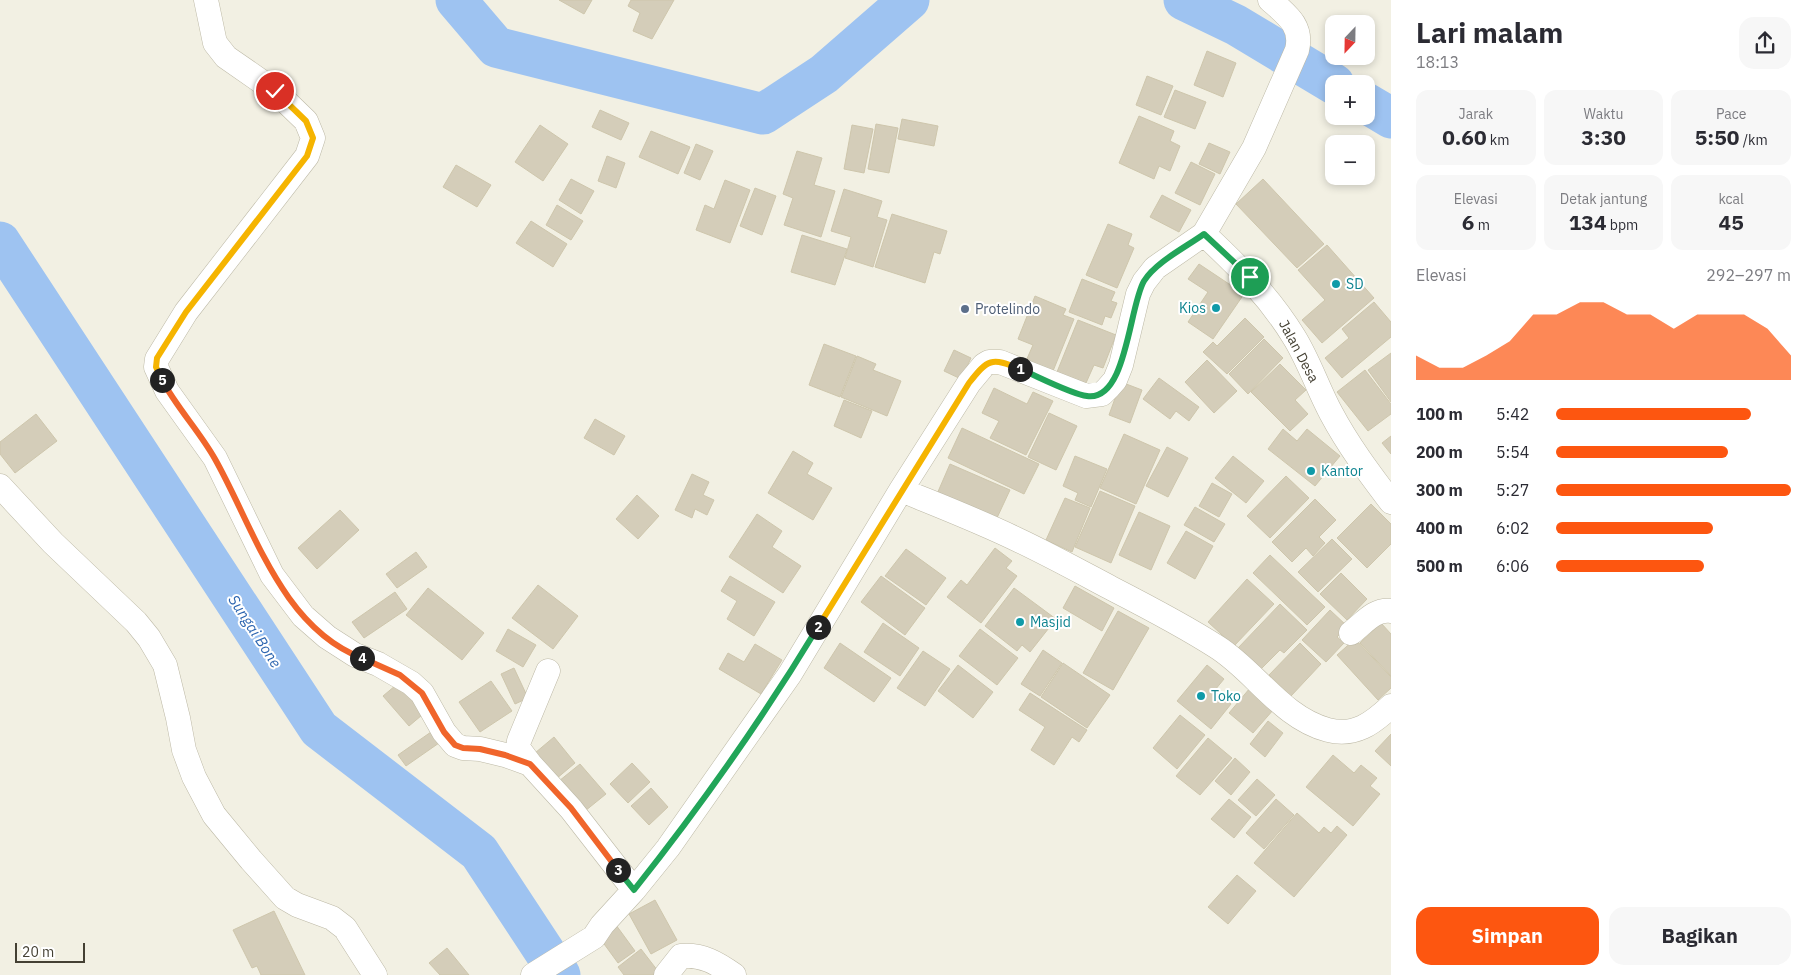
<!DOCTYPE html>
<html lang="id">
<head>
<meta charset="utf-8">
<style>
  body { margin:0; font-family:"IBM Plex Sans",sans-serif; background:#f7f7f7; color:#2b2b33; height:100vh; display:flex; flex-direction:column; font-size:19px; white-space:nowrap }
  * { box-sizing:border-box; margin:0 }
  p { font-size:16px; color:#7c7c81 }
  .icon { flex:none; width:28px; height:28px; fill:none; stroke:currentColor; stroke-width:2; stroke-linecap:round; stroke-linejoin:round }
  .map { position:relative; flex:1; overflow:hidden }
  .side { display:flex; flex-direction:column; background:#fff; width:425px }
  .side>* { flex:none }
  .needle { width:32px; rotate:202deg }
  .fabs { position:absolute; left:1325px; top:15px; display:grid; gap:10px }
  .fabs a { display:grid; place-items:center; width:50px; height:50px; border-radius:10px; background:#fff; box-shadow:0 2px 8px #0003; font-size:25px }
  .scale { position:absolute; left:15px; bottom:12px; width:70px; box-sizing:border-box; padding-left:5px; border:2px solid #444033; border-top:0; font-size:14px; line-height:18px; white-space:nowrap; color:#444033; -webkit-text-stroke:4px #fff; paint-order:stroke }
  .pin { position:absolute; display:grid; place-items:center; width:42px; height:42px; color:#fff; margin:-21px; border:2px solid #fff; border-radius:50%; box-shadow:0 1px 5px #0007 }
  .km { position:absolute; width:25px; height:25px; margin:-12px; border-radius:50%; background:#222; color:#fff; font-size:14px; line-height:25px; text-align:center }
  .round { display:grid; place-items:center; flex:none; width:52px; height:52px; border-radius:15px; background:#f7f7f7 }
  .overview { display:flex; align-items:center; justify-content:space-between; height:85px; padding:0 25px }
  h1 { font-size:28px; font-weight:700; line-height:38px }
  .figures { display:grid; grid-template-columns:repeat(3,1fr); gap:8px; height:85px; padding:5px 25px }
  .figures div { display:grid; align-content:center; border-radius:12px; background:#f7f7f7; text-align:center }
  .figures b { font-size:21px; font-weight:700 }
  .figures small { font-size:14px; font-weight:400 }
  .figures p { font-size:14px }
  .chart { height:140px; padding:10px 25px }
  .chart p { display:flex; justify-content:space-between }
  .chart svg { width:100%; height:90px; margin-top:5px; fill:#fd5610; opacity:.7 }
  .button { display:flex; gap:10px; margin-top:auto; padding:10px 25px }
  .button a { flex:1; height:58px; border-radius:15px; background:#fd5610; color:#fff; font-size:20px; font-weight:700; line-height:58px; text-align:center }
  .button a+a { background:#f7f7f7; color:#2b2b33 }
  ul { padding:0 25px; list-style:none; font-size:16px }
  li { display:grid; grid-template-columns:80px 60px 1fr; align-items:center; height:38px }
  li i { height:12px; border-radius:6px; background:#fd5610 }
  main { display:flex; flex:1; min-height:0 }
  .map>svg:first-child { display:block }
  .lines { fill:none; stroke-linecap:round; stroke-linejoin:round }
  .river { stroke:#9ec3f1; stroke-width:41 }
  .building { fill:#d4cdb9; stroke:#cec6ac }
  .minor-casing { stroke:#bdb9a6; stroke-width:25 }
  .minor { stroke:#fff; stroke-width:24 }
  .split-1-casing { stroke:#fff; stroke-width:10 }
  .split-2-casing { stroke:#fff; stroke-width:10 }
  .split-3-casing { stroke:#fff; stroke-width:10 }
  .split-4-casing { stroke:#fff; stroke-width:10 }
  .split-5-casing { stroke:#fff; stroke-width:10 }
  .split-6-casing { stroke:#fff; stroke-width:10 }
  .split-1 { stroke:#22a559; stroke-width:6 }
  .split-2 { stroke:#f5b400; stroke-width:6 }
  .split-3 { stroke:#22a559; stroke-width:6 }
  .split-4 { stroke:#f0652b; stroke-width:6 }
  .split-5 { stroke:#f0652b; stroke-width:6 }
  .split-6 { stroke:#f5b400; stroke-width:6 }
  .culture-dot { fill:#0f9aa8; stroke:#fff; stroke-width:2 }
  .service-dot { fill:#5c6f8a; stroke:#fff; stroke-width:2 }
  .labels { text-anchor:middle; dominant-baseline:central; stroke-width:4; stroke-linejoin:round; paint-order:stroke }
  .culture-label { font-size:14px; fill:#0d838f; stroke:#fff; text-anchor:start }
  .service-label { font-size:14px; fill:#4e5e75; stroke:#fff; text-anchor:start }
  .street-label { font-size:14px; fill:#444033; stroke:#fff }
  .water-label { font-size:15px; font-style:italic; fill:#2c65b0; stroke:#fff }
</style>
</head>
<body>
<main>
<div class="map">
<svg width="1391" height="975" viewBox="0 0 1391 975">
  <rect width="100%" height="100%" fill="#f2f0e3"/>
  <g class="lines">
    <path class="river" d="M456,0L496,47L763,114L824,74L909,0
      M1184,0L1236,25L1334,84
      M1366,103L1391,118
      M0,242L319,729L479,852L560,975"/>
  </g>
  <path class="building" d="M559,0H592L584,14Z
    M631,0H674L652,39L633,31L640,13L628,6Z
    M1207,51L1236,63L1223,97L1194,85Z
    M1147,76L1173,86L1161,115L1136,105Z
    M1175,90L1206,102L1195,129L1164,117Z
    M600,110L629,123L621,140L592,127Z
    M1139,116L1174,131L1170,141L1180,146L1170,171L1159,166L1154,179L1119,163Z
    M902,119L938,126L934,146L898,139Z
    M876,124L898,128L889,173L868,169Z
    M540,125L568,144L543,181L515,162Z
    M852,125L873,129L864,173L844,169Z
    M651,131L690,147L678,174L639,157Z
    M1209,143L1230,152L1220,174L1199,164Z
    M696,144L713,151L700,180L684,173Z
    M797,151L822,158L814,185L835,191L821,237L784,225L793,198L783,194Z
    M607,156L625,163L616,188L598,181Z
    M1191,162L1215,174L1200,205L1175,193Z
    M456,165L491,185L477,207L443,187Z
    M571,179L594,191L581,214L559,200Z
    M1263,179L1324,244L1297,268L1236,204Z
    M725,180L750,190L730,243L696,230L705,205L714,209Z
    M755,188L776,196L762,235L740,226Z
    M844,189L882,201L877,217L887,220L873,267L845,258L851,237L831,231Z
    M1162,195L1191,210L1179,232L1150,217Z
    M557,205L583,221L571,240L546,225Z
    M892,214L947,231L940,254L934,252L925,283L875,267Z
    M531,221L567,244L553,267L516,243Z
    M1108,224L1132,234L1128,245L1134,248L1117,288L1086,275Z
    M802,235L847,249L835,285L791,272Z
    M1327,245L1374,298L1322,343L1302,320L1325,300L1298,270Z
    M1199,264L1244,294L1213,339L1188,322L1208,292L1188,279Z
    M1082,279L1115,292L1111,301L1117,303L1111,318L1105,316L1102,325L1069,312Z
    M1035,296L1066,309L1063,315L1074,319L1053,371L1026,361L1033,345L1018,339Z
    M1374,302L1391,322V337L1342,378L1325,358L1349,338L1342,329Z
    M1245,318L1264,337L1227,374L1203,352L1213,342L1217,346Z
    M1078,320L1116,335L1103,368L1094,365L1086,383L1057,372Z
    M1264,339L1283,358L1248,394L1229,374Z
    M824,344L856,356L840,397L809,385Z
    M954,350L971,358L961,379L944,371Z
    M1391,353V402L1368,370Z
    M857,356L876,364L873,370L901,381L887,416L841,397Z
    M1207,360L1237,391L1214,413L1185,382Z
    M1280,364L1306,390L1295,400L1308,414L1290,431L1251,392Z
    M1365,370L1391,404V414L1368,431L1337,392Z
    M1159,378L1199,407L1189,421L1176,411L1170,419L1143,399Z
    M1121,382L1142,390L1130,423L1109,415Z
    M994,388L1027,404L1033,392L1053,401L1026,455L990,438L999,421L982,413Z
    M844,400L872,411L861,438L834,426Z
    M1049,413L1077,426L1056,470L1028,457Z
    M36,414L57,441L15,473L0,454V442Z
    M595,419L625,436L614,455L584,438Z
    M962,428L1039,464L1024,494L948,458Z
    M1283,429L1297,441L1307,429L1340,456L1315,486L1268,449Z
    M1124,434L1160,450L1136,504L1100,488Z
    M1391,436V454L1382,443Z
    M1167,447L1188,458L1168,497L1146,486Z
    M793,451L813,463L807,474L832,488L813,520L768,493Z
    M1075,456L1107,469L1091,507L1075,500L1078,493L1063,486Z
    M1233,456L1264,481L1246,503L1215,478Z
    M950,464L1010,490L996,520L937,494Z
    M692,474L709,482L703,495L714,500L707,515L695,509L692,518L675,510Z
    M1286,476L1309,498L1270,538L1247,516Z
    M1212,483L1232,494L1219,517L1199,506Z
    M1100,491L1135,506L1111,563L1075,547Z
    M637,495L659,516L638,539L616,519Z
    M1065,498L1090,508L1072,552L1046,540Z
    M1315,499L1336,520L1319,537L1325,543L1313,556L1306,548L1292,562L1272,542Z
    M1371,504L1391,524V544L1367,568L1337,538Z
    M1195,507L1225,524L1214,542L1184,525Z
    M340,510L359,530L317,569L298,548Z
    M1139,512L1170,526L1151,570L1119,555Z
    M757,514L782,531L772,547L801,566L783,593L729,557Z
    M1186,531L1213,546L1195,579L1167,563Z
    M1332,539L1352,559L1318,592L1298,572Z
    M995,548L1012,561L1006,568L1017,576L981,623L947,597L961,580L967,585Z
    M906,549L946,578L926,605L885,576Z
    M416,552L427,567L397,588L386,574Z
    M1270,555L1325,607L1307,625L1253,573Z
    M1341,573L1367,599L1347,620L1320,594Z
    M730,576L775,602L754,636L727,619L737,601L721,591Z
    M881,576L925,608L905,635L861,602Z
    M1247,579L1274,604L1234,646L1208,622Z
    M538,585L578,616L553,649L512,618Z
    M1075,586L1114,608L1102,631L1063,608Z
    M428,588L484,633L462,660L406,615Z
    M1014,588L1056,619L1030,652L1022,645L1017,651L985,626Z
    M395,592L407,609L364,638L352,622Z
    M1280,604L1307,630L1284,653L1280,650L1261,669L1238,648Z
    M1330,610L1347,626L1337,637L1344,643L1326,662L1302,640Z
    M1118,611L1149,628L1113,690L1083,673Z
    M883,623L919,648L900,676L864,652Z
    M1381,623L1391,634V676L1360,643Z
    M508,629L536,645L523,667L496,651Z
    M980,629L1018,658L997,685L959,656Z
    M1355,639L1391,677V688L1378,700L1337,655Z
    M840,643L891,678L874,702L824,668Z
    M1300,643L1321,664L1291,696L1269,675Z
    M755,644L782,660L761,694L719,669L728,653L744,662Z
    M1043,650L1062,663L1040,696L1021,684Z
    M923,651L950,669L925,706L897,688Z
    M1063,663L1110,695L1087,728L1041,697Z
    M958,665L993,692L973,718L938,691Z
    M1207,665L1224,679L1215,690L1231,704L1211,729L1177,701Z
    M514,668L528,698L515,704L501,674Z
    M402,680L428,710L409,726L383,696Z
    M491,681L512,711L480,732L459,702Z
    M1250,688L1274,709L1253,733L1229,713Z
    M1030,693L1087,730L1079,742L1072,737L1054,765L1031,750L1045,727L1019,710Z
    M1180,715L1205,735L1177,769L1153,748Z
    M1268,721L1283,733L1265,757L1250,744Z
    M431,732L439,743L406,766L398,755Z
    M1391,734V766L1375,751Z
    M554,737L575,763L556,779L535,753Z
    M1208,738L1232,758L1200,795L1176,776Z
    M1333,755L1354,773L1361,765L1377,778L1370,786L1380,794L1353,826L1306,787Z
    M1235,758L1250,772L1231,795L1215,781Z
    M632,763L650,782L628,803L610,784Z
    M580,764L606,794L585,811L559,781Z
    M1257,779L1275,795L1256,816L1238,800Z
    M651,788L668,807L649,825L631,806Z
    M1229,799L1251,817L1234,838L1211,819Z
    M1276,799L1294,815L1264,849L1246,833Z
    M1297,813L1319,833L1324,827L1331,833L1337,826L1347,835L1294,897L1254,863Z
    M1237,875L1256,891L1228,924L1208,907Z
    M655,900L677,940L651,954L629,914Z
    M274,911L305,975H261L257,966L252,968L233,930Z
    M616,925L635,951L618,963L599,937Z
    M447,948L469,975H440L429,963Z
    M641,949L661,975H624L618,967Z"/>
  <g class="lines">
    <g class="minor-casing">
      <path id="minor" d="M206,0L215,43L226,57L275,91L306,121L313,138L307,156L186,312L157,359L156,367L167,391L215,458L272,575L303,616L327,637L355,655L378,664L411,683L422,693L444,732L455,745L463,748L480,749L505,755L530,764L571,809L634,890
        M1204,234C1239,267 1269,296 1294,337C1309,361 1318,389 1331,413C1348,445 1369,473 1391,502
        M0,486L53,543L136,622L149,638L165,665L178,718L184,750L194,777L214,815L251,860L285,898L297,905L332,918L345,928L375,975
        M901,490C940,506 979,521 1016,539C1048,554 1079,571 1111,588C1146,606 1183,625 1217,647C1255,671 1282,718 1328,730C1355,737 1373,723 1391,706
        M1351,633C1363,624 1375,608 1391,611
        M530,764L518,748L519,741L548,671
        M533,975L594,937L602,925L634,890L668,848L790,674L901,490L969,383L984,365L989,362H1000L1086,396L1102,394L1108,388L1115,380L1121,365L1138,294L1144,282L1155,268L1204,234L1254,148L1297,50C1303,26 1287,15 1270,0
        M666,975L681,956C702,954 717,963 734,975"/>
    </g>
    <use href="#minor" class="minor"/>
  </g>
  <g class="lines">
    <g class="split-1-casing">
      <path id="split-1" d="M1020,369C1037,376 1071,394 1087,396C1127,402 1129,306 1144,281C1156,262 1186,247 1204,234L1250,277"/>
    </g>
    <g class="split-2-casing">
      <path id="split-2" d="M818,627L969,383C988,359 991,357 1020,369"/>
    </g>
    <g class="split-3-casing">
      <path id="split-3" d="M618,870L634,890C700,807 763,718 818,627"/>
    </g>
    <g class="split-4-casing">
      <path id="split-4" d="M362,658L400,675L422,693L444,732L455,745L463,748L480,749L505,755L530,764L571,808L618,870"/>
    </g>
    <g class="split-5-casing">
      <path id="split-5" d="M162,380C177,408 200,432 215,459C254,528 281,627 362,658"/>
    </g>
    <g class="split-6-casing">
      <path id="split-6" d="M162,380L156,367L157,358L186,312L307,156L313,138L306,121L275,91"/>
    </g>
    <use href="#split-1" class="split-1"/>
    <use href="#split-2" class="split-2"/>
    <use href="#split-3" class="split-3"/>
    <use href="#split-4" class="split-4"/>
    <use href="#split-5" class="split-5"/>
    <use href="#split-6" class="split-6"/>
  </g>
  <g class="culture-dot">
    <circle cx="1336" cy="284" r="5"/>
    <circle cx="1216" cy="308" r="5"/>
    <circle cx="1311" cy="471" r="5"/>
    <circle cx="1020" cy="622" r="5"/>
    <circle cx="1201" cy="696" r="5"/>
  </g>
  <circle class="service-dot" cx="965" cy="309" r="5"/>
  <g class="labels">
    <g class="culture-label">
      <text x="1346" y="284">SD</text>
      <text x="1206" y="308" text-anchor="end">Kios</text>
      <text x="1321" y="471">Kantor</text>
      <text x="1030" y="622">Masjid</text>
      <text x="1211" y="696">Toko</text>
    </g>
    <g class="service-label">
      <text x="975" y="309">Protelindo</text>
    </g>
    <g class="street-label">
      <text transform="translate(1299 351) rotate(62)">Jalan Desa</text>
    </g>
    <g class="water-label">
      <text transform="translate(255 631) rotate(57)">Sungai Bone</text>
    </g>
  </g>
</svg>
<div class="fabs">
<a><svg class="needle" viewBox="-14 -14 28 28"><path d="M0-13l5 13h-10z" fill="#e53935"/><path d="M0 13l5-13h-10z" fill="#7c7c81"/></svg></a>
<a>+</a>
<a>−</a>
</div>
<div class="scale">20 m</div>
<div class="pin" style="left:1250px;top:277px;background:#1e9e55"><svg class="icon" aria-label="arrive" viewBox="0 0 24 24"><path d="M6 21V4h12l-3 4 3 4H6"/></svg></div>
<div class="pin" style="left:275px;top:91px;background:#d93025"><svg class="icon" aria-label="check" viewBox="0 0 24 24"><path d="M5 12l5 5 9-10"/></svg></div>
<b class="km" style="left:1020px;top:369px">1</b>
<b class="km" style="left:818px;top:627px">2</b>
<b class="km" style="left:618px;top:870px">3</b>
<b class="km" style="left:362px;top:658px">4</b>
<b class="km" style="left:162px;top:380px">5</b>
</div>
<section class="side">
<div class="overview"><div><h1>Lari malam</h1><p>18:13</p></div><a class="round"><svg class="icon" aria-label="share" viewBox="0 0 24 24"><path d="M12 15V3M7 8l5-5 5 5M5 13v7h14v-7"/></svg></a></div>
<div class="figures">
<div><p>Jarak</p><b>0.60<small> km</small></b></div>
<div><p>Waktu</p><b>3:30</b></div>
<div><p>Pace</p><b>5:50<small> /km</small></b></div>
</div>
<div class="figures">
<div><p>Elevasi</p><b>6<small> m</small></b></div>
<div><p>Detak jantung</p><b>134<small> bpm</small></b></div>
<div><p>kcal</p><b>45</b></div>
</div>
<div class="chart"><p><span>Elevasi</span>292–297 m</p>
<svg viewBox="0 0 160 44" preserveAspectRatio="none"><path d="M0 44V32L10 38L20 38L30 32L40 25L50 12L60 12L70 6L80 6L90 12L100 12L110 19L120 12L130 12L140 12L150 19L160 32V44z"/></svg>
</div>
<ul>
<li><b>100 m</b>5:42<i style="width:83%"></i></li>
<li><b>200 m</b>5:54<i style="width:73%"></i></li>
<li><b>300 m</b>5:27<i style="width:100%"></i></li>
<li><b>400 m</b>6:02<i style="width:67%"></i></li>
<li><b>500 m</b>6:06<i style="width:63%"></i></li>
</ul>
<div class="button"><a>Simpan</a><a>Bagikan</a></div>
</section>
</main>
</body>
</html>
